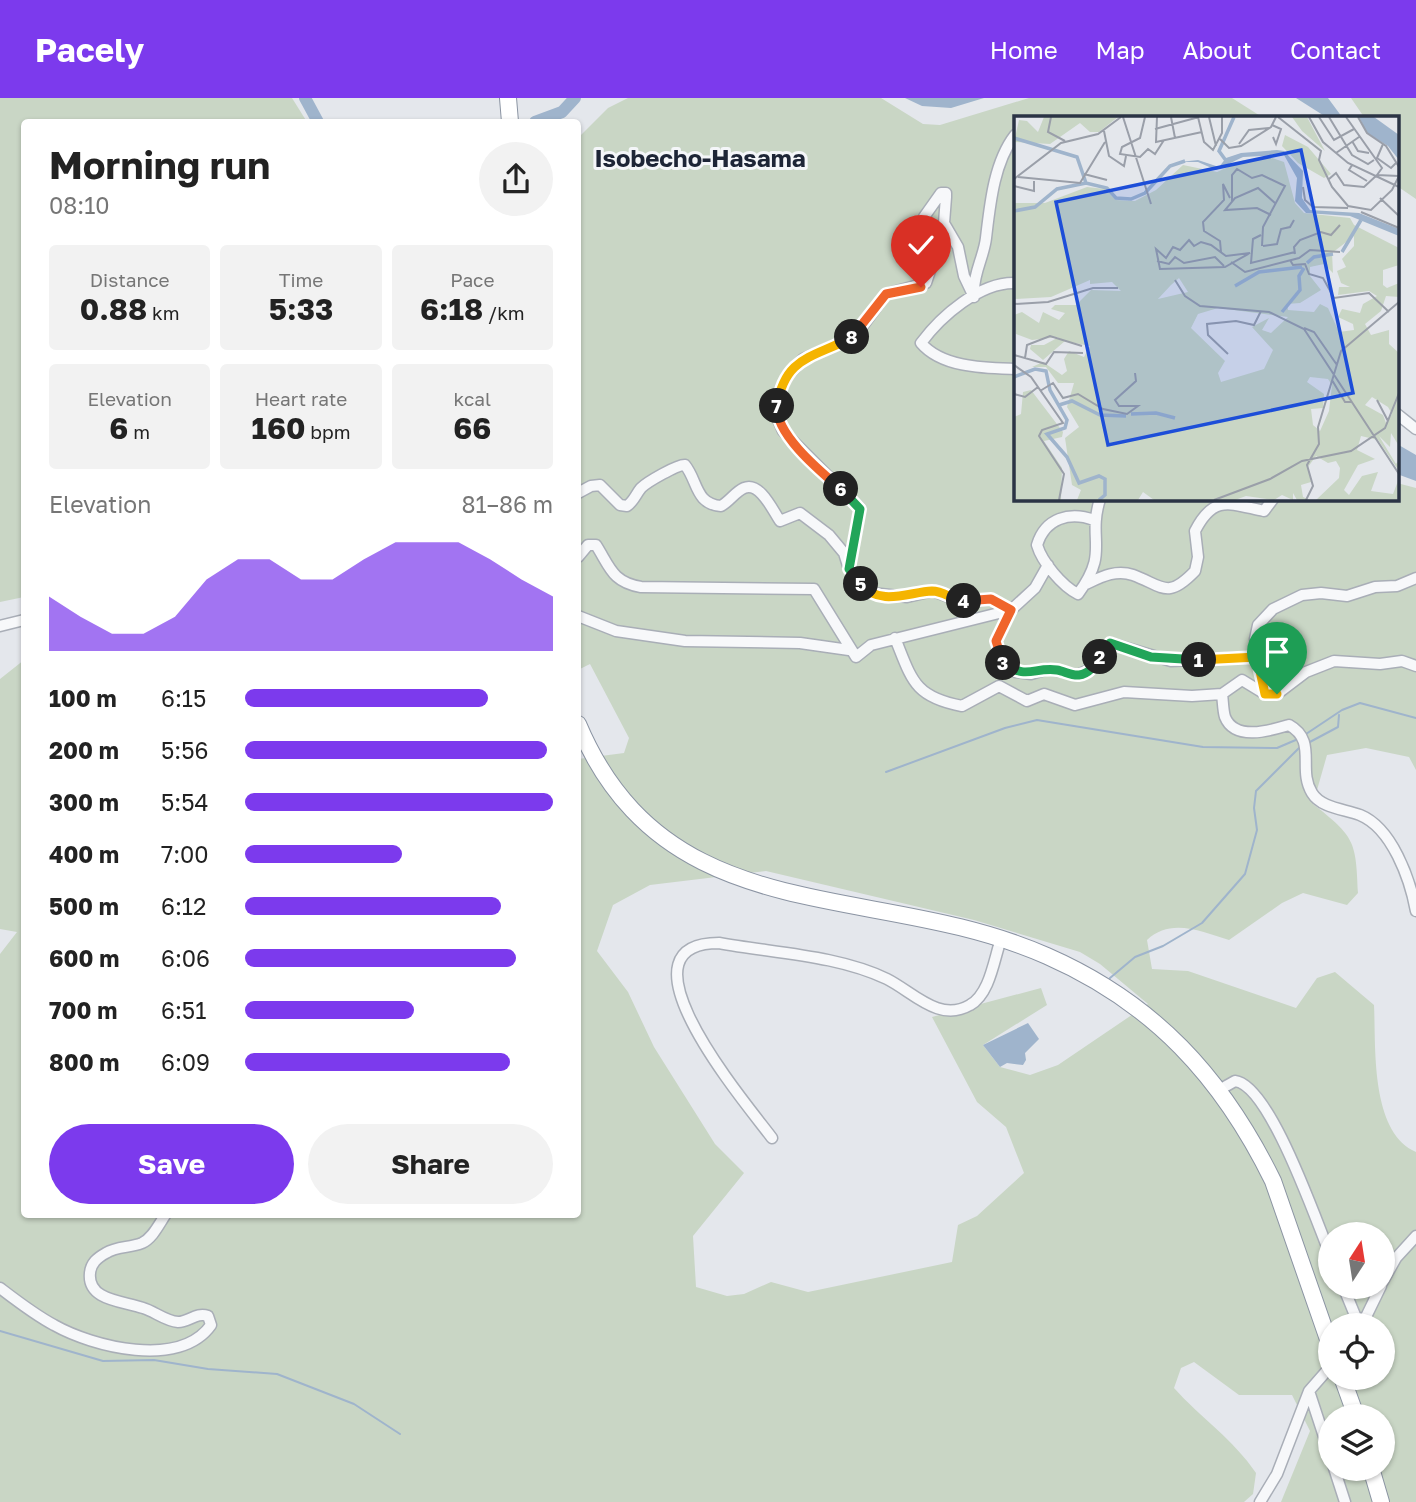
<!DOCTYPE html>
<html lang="en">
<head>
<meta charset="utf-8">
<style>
  body { margin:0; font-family:"Golos Text",sans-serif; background:#f2f2f2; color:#222; height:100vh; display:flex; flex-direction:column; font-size:26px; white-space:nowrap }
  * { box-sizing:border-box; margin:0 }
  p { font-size:23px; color:#767676 }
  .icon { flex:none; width:38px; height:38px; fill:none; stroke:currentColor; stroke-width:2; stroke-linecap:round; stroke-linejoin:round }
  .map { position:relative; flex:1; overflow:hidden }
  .sheet { position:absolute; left:21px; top:21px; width:560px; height:1099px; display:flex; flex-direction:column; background:#fff; border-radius:7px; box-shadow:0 2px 5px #0004 }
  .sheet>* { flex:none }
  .needle { width:46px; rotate:12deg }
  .tools { position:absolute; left:1318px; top:1124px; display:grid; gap:14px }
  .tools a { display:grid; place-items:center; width:77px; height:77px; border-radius:50%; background:#fff; box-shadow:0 2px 5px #0004; font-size:35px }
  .pin { position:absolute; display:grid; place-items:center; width:60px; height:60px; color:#fff; margin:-72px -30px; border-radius:50% 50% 50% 0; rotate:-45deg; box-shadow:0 0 7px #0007 }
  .pin .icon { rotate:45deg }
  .km { position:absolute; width:35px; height:35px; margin:-18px; border-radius:50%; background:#222; color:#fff; font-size:19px; line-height:35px; text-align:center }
  .round { display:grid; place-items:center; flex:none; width:74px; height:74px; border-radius:37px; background:#f2f2f2 }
  .head { display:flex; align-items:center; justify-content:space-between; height:119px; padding:0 28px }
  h1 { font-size:38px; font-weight:700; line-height:52px }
  .stats { display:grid; grid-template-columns:repeat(3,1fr); gap:10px; height:119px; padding:7px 28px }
  .stats div { display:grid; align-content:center; border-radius:7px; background:#f2f2f2; text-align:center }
  .stats b { font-size:30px; font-weight:700 }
  .stats small { font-size:19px; font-weight:400 }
  .stats p { font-size:19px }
  .chart { height:196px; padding:14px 28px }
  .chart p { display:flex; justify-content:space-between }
  .chart svg { width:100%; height:126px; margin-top:7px; fill:#7c3aed; opacity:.7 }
  .button { display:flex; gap:14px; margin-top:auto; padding:14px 28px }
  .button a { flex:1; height:80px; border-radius:42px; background:#7c3aed; color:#fff; font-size:28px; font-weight:700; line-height:80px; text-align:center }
  .button a+a { background:#f2f2f2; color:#222 }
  ul { padding:0 28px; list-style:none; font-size:23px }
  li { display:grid; grid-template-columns:112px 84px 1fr; align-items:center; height:52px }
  li i { height:18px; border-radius:9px; background:#7c3aed }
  header { display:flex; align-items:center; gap:42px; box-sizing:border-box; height:98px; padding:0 35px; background:#7c3aed; color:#fff }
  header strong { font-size:33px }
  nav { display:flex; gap:38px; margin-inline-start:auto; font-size:24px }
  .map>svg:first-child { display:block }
  .green { fill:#c9d6c5; fill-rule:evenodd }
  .water { fill:#9fb4cc }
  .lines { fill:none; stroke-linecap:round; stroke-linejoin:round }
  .stream { stroke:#9fb4cc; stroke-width:2 }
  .river { stroke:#9fb4cc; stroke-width:12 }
  .minor-casing { stroke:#a9aeb7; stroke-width:13 }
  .highway-casing { stroke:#8b94a3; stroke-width:18 }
  .minor { stroke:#f7f8fa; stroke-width:10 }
  .highway { stroke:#fff; stroke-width:16 }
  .split-1-casing { stroke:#fff; stroke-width:14 }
  .split-2-casing { stroke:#fff; stroke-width:14 }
  .split-3-casing { stroke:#fff; stroke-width:14 }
  .split-4-casing { stroke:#fff; stroke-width:14 }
  .split-5-casing { stroke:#fff; stroke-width:14 }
  .split-6-casing { stroke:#fff; stroke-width:14 }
  .split-7-casing { stroke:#fff; stroke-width:14 }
  .split-8-casing { stroke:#fff; stroke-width:14 }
  .split-9-casing { stroke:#fff; stroke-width:14 }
  .split-1 { stroke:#f5b400; stroke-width:9 }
  .split-2 { stroke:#22a559; stroke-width:9 }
  .split-3 { stroke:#22a559; stroke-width:9 }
  .split-4 { stroke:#f0652b; stroke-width:9 }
  .split-5 { stroke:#f5b400; stroke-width:9 }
  .split-6 { stroke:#22a559; stroke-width:9 }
  .split-7 { stroke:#f0652b; stroke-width:9 }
  .split-8 { stroke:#f5b400; stroke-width:9 }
  .split-9 { stroke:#f0652b; stroke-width:9 }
  .labels { text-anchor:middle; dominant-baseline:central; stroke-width:6; stroke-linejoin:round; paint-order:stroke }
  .quarter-label { font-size:24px; font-weight:bold; fill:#1d2536; stroke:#f4f6f9 }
  .inset-river { fill:none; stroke:#9fb4cc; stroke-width:3.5 }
  .inset-road { fill:none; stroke:#9a9fa9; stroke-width:2 }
  .view { fill:#1d4ed8; fill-opacity:0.15; stroke:#1d4ed8; stroke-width:3.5 }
  .inset-edge { fill:none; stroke:#2b3445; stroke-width:3.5 }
</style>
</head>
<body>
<header>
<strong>Pacely</strong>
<nav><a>Home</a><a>Map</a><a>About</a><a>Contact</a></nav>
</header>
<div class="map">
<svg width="1416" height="1404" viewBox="0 0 1416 1404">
  <rect width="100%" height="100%" fill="#e4e7ec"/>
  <path class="green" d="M0,0H292L307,24H24V499L0,504Z
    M628,0H881L923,26L940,27L1029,0H1232L1262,19H1015V401H1397V385L1416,390V672L1409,659L1366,650L1327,657L1313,706C1355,739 1356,743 1358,795L1347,807L1303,795L1282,805L1229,842C1202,834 1171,819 1147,842L1152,871L1188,873L1296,910L1317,880L1335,874L1374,907C1376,949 1370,1034 1416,1054V1404H1281L1310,1333L1292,1297H1239L1194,1264L1181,1270L1174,1290C1200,1319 1234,1342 1256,1375L1253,1396L1244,1404H0V856L17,834L0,831V581L24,562V1116H578V661L624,655L629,640L590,566L578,572V40L608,10ZM766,773L974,822L1080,854L1100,866L1148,906L1058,967L1030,977L1000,969L983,947L1047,907L1041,890L932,919L977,1004L1006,1029L1024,1075L977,1118L958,1127L952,1164L808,1194L771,1184L744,1196L727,1198L696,1189L693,1138L744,1075L715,1046L654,949L628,894L597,853L613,807L650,787ZM1330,1136H1382V1188H1330ZM1330,1227H1382V1279H1330ZM1330,1318H1382V1370H1330Z
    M1351,0H1416V101L1397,88V19H1364Z"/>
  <path class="water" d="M905,0H984L951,10L922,8Z
    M1296,0H1328L1342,19H1326Z
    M1397,346L1416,357V383L1397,376Z
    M1028,925L1039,941L1025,955L1026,962L1023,967L1007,965L1000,969L983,947Z"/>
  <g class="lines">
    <path class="stream" d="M1306,636L1342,612L1360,605L1416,620
      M1308,645L1338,629L1339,617
      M886,674L1005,630L1037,622L1203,649L1277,650L1298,641
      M1110,880L1135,859L1163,848L1202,825L1245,776L1257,732L1254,710L1256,693L1300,649
      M0,1233L103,1263L154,1262L208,1271L277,1276L354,1306L400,1336"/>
    <path class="river" d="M305,0L318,24
      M535,24L562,14L575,0"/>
    <g class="minor-casing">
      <path id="minor" d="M1015,185C980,184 941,218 921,245C942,270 986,270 1015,271
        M974,192C974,174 984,158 986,140C990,106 994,64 1015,37
        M1397,316L1416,331
        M578,395L591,388L600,387L620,407L627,408C634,403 636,396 641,390C647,384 678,366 685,367C698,383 695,406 721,408C730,403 735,394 744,390C760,383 773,413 780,423L800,415L829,437L844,455L849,471L872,495L907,499L933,493L959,503L991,501L1011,512
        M1094,422C1070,413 1045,420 1037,447C1042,464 1062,488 1078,496C1110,453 1087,443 1100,401
        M578,459L588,447H596C610,469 612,484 641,489L814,491L856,559L871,547L1011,512
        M1048,467L1035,490L1011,512L996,543L1002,565L1016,574L1031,576L1048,571L1078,577L1093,570L1110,545L1171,563L1257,559
        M849,471L860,410L783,333L777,319L780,292L788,277L803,261L845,243L859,233L886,196L926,185L931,170L924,119L941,95H946V99L944,125L958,149L964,178L974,199
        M1086,486C1101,479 1116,471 1133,477C1163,488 1167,502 1195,473L1198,459L1195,433C1214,396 1230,406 1264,413L1273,401
        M578,518L616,533L685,543L800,545L849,552
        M0,528L24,522
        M895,540C912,582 914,599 962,608L999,588L1027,603L1044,596L1075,607L1124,594L1192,598L1222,596L1242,582L1265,596H1277L1306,574L1334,563L1380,566L1402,563L1416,568
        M1222,596C1223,603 1223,613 1225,619C1235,644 1272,632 1289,627C1318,643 1297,671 1312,695C1321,710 1344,711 1360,717C1392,730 1410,781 1416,813
        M1265,596L1255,541L1258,527L1273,511L1302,497L1321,495L1347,498L1375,489L1397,488L1416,480
        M1219,992L1235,983C1270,987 1316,1123 1330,1156
        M772,1040C750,1010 608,845 719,845C773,855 837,857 887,881C913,894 939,925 970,907C990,896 994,861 1001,841
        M1382,1185L1396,1160L1416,1138
        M1343,1188L1359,1227
        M0,1190C17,1203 35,1217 54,1227C93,1249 180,1271 211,1227L208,1218C196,1214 189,1224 178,1224C165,1223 154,1213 143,1210C124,1203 87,1203 90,1175C91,1165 97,1160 106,1155C117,1148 130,1150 142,1145C153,1140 159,1126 166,1116
        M1362,1227L1381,1188
        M1309,1293L1330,1357
        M1334,1370L1345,1404
        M1260,1404L1277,1376L1309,1293L1330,1269"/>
    </g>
    <g class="highway-casing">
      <path id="highway" d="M508,0L510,24
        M578,626C667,837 874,781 1047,858C1154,905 1222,979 1273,1083L1330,1247
        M1342,1279L1356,1318
        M1371,1370L1381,1404"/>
    </g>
    <use href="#minor" class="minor"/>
    <use href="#highway" class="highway"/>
  </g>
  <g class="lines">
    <g class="split-1-casing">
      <path id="split-1" d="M1199,562L1257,559L1265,596H1277"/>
    </g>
    <g class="split-2-casing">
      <path id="split-2" d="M1100,559L1110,545L1151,559L1199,562"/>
    </g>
    <g class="split-3-casing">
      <path id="split-3" d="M1003,565C1027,582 1033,569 1057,572C1064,573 1072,578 1079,577C1089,576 1095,567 1100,559"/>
    </g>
    <g class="split-4-casing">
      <path id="split-4" d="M964,503L991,501L1011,512L996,543L1003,565"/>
    </g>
    <g class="split-5-casing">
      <path id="split-5" d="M861,486C880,509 909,494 932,493C944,493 952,502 964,503"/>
    </g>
    <g class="split-6-casing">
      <path id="split-6" d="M841,391L860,411L849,471L861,486"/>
    </g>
    <g class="split-7-casing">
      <path id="split-7" d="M777,308C775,336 820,373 841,391"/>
    </g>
    <g class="split-8-casing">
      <path id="split-8" d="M777,308C785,257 815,260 852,239"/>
    </g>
    <g class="split-9-casing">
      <path id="split-9" d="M852,239L886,196L921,189"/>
    </g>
    <use href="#split-1" class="split-1"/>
    <use href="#split-2" class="split-2"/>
    <use href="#split-3" class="split-3"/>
    <use href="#split-4" class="split-4"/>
    <use href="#split-5" class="split-5"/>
    <use href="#split-6" class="split-6"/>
    <use href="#split-7" class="split-7"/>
    <use href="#split-8" class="split-8"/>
    <use href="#split-9" class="split-9"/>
  </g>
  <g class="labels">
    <g class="quarter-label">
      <text x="700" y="59">Isobecho-Hasama</text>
    </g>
  </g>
  <g transform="translate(1014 18)">
    <rect width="385" height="385" fill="#e4e7ec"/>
    <path d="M30,1H104L85,16H76L66,7L36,28L0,26L5,4L13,5L24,16ZM278,1H293L311,35L288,15ZM271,19L294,31L317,58L310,62L284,47L268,30ZM255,41L270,46L281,87L290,97L336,102L340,109L385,132V149L369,154V169L373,172L385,167V181L372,180L367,195L351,208L357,219L375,214V228L385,237V330L377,317L376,331L365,320L382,348L385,344V355L364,324L347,320L343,334L361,343L344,349L330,374L335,379L348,360L364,356L357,375L379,378L384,365L385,384H302L325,362L326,352L322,345L314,347L302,340L294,351L297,366L287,369L289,381L296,384H283L279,377V384L268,379L260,384L232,380L221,384H140L129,376L124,384H63L67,374L58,369L51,322L65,311L53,291L60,267H44L32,251H18L29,246L48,259L53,255L50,243L55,235L70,241L76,230L51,225L29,244L16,233L17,229H30L45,221L18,224L2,218L0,199L8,196L25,207L29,196L45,204L51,197L37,193L41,189H62L77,174L107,175L98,166L76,168V164L37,181L0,183V87H31L73,71L91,73L102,84L121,85L142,74L169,49L203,56L230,44ZM340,120V130L328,143L332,151L323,155L327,167L336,171H325L324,179L355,175L363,180L349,188L346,197L328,193L324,201L339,208L340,214L325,216L314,192L306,188L300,196L274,194L273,188L286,187L307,174L296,160V151L310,148L319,157L318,137ZM165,162L174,176L144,183L157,169ZM204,192L274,201L257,217L248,214L255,202L238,211L259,234L250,253L207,266L204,257L211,245L177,212L184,198ZM296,261L314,263L318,269L315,295L306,315L299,309L297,293L309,292L310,278L293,266ZM358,281L374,291L378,298L372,307L369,299L351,289ZM17,274L49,316L48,321L30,325L48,352L47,384H0V301L7,298L9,276Z" fill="#c9d6c5" fill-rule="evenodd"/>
    <path d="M345,1H360L385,19V44L374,30L353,17ZM263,34L270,35L289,55L288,82L296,94L345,97L385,113V120L336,100L292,97L281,85L283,62L270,39L229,41L202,54L184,46H166L184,44L205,51L212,42L227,37Z" fill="#9fb4cc"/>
    <path class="inset-river" d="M0,22L63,41L72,67M213,46L205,35L220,1M0,95L21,91L43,73L72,67L93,72L102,82L117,83L131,77L156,50L171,45M328,136L347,104M293,147L300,141L319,138M221,170L245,156L288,151M268,196L286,174L285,160L290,152M0,261L21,253L32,255L36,274L53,304L51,312L33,318L53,341L65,367L85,360L91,363V379L85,384M45,289L58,285L86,299L112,300M117,298L142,297L161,302"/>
    <path class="inset-road" d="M37,1L34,16L51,25M109,1L137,88M131,1L126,22L108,31L106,38L126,41L134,33L141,38L150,24M143,1L142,26L188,16M157,1L161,22M184,1L190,26L199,34L208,17V1M195,1L202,30M264,1L307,35L305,44L318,71L334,90L357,94L378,74L385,60M295,1L309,26L334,47L385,71M305,1L320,24L340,13M315,1L338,39L354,48L360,44M332,1L368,52L363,59M344,1L353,17L372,30L385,51M258,9L267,13L262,28L259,21M141,13L185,1M90,15L95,40L110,50L112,40M206,23L215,32L227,30L257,11L262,1M338,25L344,35L355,37M225,28L235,14L255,12M369,28L363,42L377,52L383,46M322,37L345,21M338,49L335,54L353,65M70,58L93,64M4,61L66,67L91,26M0,63L47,27L84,18L107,1M315,63L322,57L330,69L350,71L363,59L385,60M0,70L20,75V65M289,71L291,84L299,91L334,92M366,82L385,100M218,85V59L223,53L238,62L248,59L271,70L249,111L248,130M347,96L385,112M257,99L243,92L211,94L221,82L244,72L261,87M247,119L239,123L237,147L281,136M175,124L180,130L187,126L197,129L212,140L236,137L211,151L146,153L142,133L152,142L159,131L166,134ZM249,130L263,128L267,113L276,111L280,104M207,136L206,125L190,115L189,106L210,84L209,68L216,82M281,138L280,131L286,124L307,116L317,119L326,109M276,144L279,149L291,148L295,158L309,162L320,182L355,177L375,196M143,145L155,148L161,141L170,147L201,141L210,150M217,146L231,156L285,142L296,134L326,136M161,164L171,180L186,190L255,196L290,213L385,358M0,188L34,186L79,172H104M290,212L300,216L323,249M214,238L194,219L193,208L222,205L240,209L247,195M0,239L32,248L40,236L69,237M11,242L13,229L36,220L68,230M0,249L17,261L49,307L28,314L25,320L50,358L45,384M318,264L331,286H337M26,275L39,267L49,282L64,278L89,293L113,298L124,290H105L101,284L122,265L121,257M0,278L11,281L24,271M363,284L374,305M200,384L256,363L288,345L337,335L371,312L385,277M292,384L299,370L293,349L305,328L304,311L327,235L385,186"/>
    <path class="view" d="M287,34L339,277L94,329L42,86Z"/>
    <rect width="385" height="385" class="inset-edge"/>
  </g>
</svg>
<div class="tools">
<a><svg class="needle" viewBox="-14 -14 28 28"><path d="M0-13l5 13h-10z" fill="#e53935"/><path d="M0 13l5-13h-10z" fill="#767676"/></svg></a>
<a><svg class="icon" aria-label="locate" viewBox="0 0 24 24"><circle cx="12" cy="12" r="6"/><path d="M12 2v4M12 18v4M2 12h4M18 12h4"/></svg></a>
<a><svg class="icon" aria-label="layers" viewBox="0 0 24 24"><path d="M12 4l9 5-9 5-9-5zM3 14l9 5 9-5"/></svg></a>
</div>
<div class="pin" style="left:1277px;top:596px;background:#1e9e55"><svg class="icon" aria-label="arrive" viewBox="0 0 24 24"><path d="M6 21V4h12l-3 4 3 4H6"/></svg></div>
<div class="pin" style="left:921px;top:189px;background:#d93025"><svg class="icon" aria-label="check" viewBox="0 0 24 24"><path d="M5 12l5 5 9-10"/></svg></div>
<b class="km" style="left:1199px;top:562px">1</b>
<b class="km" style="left:1100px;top:559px">2</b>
<b class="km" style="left:1003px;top:565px">3</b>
<b class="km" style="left:964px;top:503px">4</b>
<b class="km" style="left:861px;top:486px">5</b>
<b class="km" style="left:841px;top:391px">6</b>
<b class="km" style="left:777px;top:308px">7</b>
<b class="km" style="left:852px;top:239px">8</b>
<section class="sheet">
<div class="head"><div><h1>Morning run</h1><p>08:10</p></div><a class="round"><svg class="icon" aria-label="share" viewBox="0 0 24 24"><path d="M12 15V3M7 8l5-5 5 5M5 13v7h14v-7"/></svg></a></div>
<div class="stats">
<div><p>Distance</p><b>0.88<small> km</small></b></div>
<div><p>Time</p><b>5:33</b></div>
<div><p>Pace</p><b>6:18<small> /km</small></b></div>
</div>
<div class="stats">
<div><p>Elevation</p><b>6<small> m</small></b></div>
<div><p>Heart rate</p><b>160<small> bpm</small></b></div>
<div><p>kcal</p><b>66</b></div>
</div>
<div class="chart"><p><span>Elevation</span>81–86 m</p>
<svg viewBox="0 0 160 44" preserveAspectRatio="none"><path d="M0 44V25L10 32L20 38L30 38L40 32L50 19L60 12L70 12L80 19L90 19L100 12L110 6L120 6L130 6L140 12L150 19L160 25V44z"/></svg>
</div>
<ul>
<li><b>100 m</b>6:15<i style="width:79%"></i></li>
<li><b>200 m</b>5:56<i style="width:98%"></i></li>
<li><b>300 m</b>5:54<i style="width:100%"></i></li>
<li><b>400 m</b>7:00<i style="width:51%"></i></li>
<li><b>500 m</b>6:12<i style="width:83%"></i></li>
<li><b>600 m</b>6:06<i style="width:88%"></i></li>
<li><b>700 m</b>6:51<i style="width:55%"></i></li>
<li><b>800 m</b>6:09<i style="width:86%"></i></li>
</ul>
<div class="button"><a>Save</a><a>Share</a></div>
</section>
</div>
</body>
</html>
